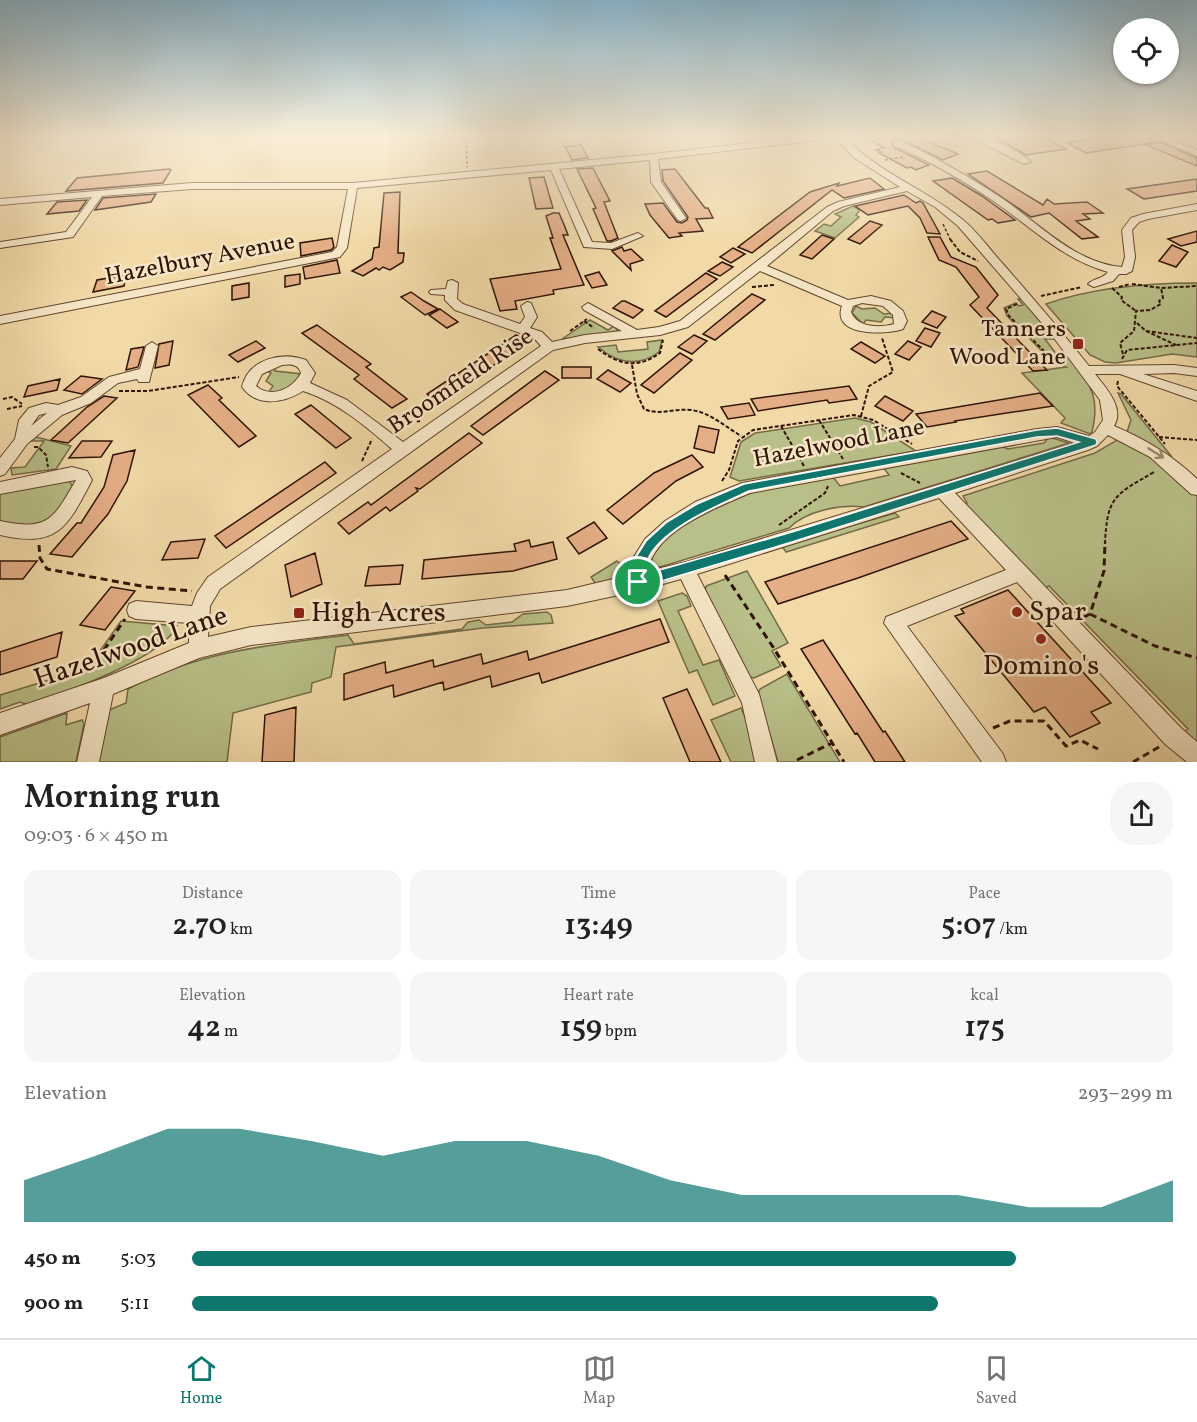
<!DOCTYPE html>
<html lang="en">
<head>
<meta charset="utf-8">
<style>
  body { margin:0; font-family:Vollkorn,serif; background:#f6f6f6; color:#222; height:100vh; display:flex; flex-direction:column; font-size:22px; white-space:nowrap }
  * { box-sizing:border-box; margin:0 }
  p { font-size:20px; color:#767676 }
  .icon { flex:none; width:33px; height:33px; fill:none; stroke:currentColor; stroke-width:2; stroke-linecap:round; stroke-linejoin:round }
  .map { position:relative; height:762px; overflow:hidden }
  .panel { display:flex; flex-direction:column; background:#fff; flex:1 }
  .panel>* { flex:none }
  .tools { position:absolute; left:1113px; top:18px; display:grid; gap:12px }
  .tools a { display:grid; place-items:center; width:66px; height:66px; border-radius:50%; background:#fff; box-shadow:0 2px 4px #0004; font-size:30px }
  .pin { position:absolute; display:grid; place-items:center; width:51px; height:51px; color:#fff; margin:-26px; border:3px solid #fff; border-radius:50%; box-shadow:0 2px 6px #0007 }
  .round { display:grid; place-items:center; flex:none; width:63px; height:63px; border-radius:24px; background:#f6f6f6 }
  .headline { display:flex; align-items:center; justify-content:space-between; height:102px; padding:0 24px }
  h1 { font-size:33px; font-weight:600; line-height:45px }
  .stats { display:grid; grid-template-columns:repeat(3,1fr); gap:9px; height:102px; padding:6px 24px }
  .stats div { display:grid; align-content:center; border-radius:15px; background:#f6f6f6; text-align:center }
  .stats b { font-size:30px; font-weight:600 }
  .stats small { font-size:16px; font-weight:400 }
  .stats p { font-size:16px }
  .chart { height:168px; padding:12px 24px }
  .chart p { display:flex; justify-content:space-between }
  .chart svg { width:100%; height:108px; margin-top:6px; fill:#0f766e; opacity:.7 }
  ul { padding:0 24px; list-style:none; font-size:20px }
  li { display:grid; grid-template-columns:96px 72px 1fr; align-items:center; height:45px }
  li i { height:15px; border-radius:8px; background:#0f766e }
  .dock { display:flex; justify-content:space-around; align-items:center; height:84px; border-top:2px solid #e0e0e0; background:#fff; font-size:16px; color:#767676 }
  .dock a { display:grid; justify-items:center; gap:3px }
  .dock .on { color:#0f766e }
  .map>svg:first-child { display:block }
  .green { fill:#b9bf88; stroke:#746a46; stroke-width:1.5 }
  .building { fill:#e4ae86; stroke:#301403; stroke-width:1.5 }
  .lines { fill:none; stroke-linecap:round; stroke-linejoin:round }
  .minor-casing { stroke:#60452c; stroke-width:2 }
  .path-far2 { stroke:#301403; stroke-width:1.5; stroke-dasharray:3 2; stroke-linecap:butt }
  .path-far1 { stroke:#301403; stroke-width:2; stroke-dasharray:4 2; stroke-linecap:butt }
  .path { stroke:#301403; stroke-width:3; stroke-dasharray:7 4.5; stroke-linecap:butt }
  .minor { fill:#f6e6c6; fill-rule:evenodd }
  .oneway { stroke:#9d886e }
  .route { fill:#0f766e; stroke:#fff; stroke-width:1.5; fill-rule:evenodd }
  .poi-dot { fill:#8f2418; stroke:#f6e6c6; stroke-width:2 }
  .labels { text-anchor:middle; dominant-baseline:central; stroke-width:5; stroke-linejoin:round; paint-order:stroke }
  .street-label { font-size:24px; fill:#301403; stroke:#f6e6c6 }
  .poi-label { font-size:24px; fill:#301403; stroke:#f6e6c6; text-anchor:end }
  .near-poi-label { font-size:28px; fill:#301403; stroke:#f6e6c6; text-anchor:start }
  .near-street-label { font-size:28px; fill:#301403; stroke:#f6e6c6 }
</style>
</head>
<body>
<div class="map">
<svg width="1197" height="762" viewBox="0 0 1197 762">
  <rect width="100%" height="100%" fill="#f1d9a8"/>
  <filter id="stains"><feTurbulence type="fractalNoise" baseFrequency=".00333" numOctaves="4"/><feColorMatrix values="0 0 0 0 .2 0 0 0 0 .09 0 0 0 0 .02 0 0 0 .5 -.17"/></filter>
  <radialGradient id="worn" r=".72"><stop offset=".6" stop-color="#630" stop-opacity="0"/><stop offset="1" stop-color="#630" stop-opacity=".3"/></radialGradient>
  <path class="green" d="M853,206L860,210L856,215L859,217L835,238L815,231L824,224L831,226L841,217L835,214Z
    M1197,283V357L1172,354L1116,363L1105,362L1090,355L1046,304C1094,287 1147,283 1197,283Z
    M1018,299H1022L1055,339H1045L1057,355H1068C1089,384 1101,394 1092,432L1090,434L1061,423L1065,418L1022,373L1066,367L1052,361L1007,316L1004,308L1016,303L1019,306L1023,305Z
    M856,306L862,309L875,308L884,314L893,313L895,318L885,317L881,322L866,320L863,324L852,313Z
    M590,320L608,330L615,325L617,331L612,334L562,339Z
    M662,340L659,352C637,368 617,363 598,347L616,345L618,352L648,349L647,342Z
    M274,365L275,371L302,374C297,388 280,391 267,394L273,386L266,381L271,373L264,369Z
    M1118,393L1121,394L1172,457L1127,432L1131,420Z
    M855,418L871,422L916,451L739,481L730,477L741,442L755,433Z
    M36,437L71,446L56,469L12,475L11,468L25,467L44,441H31Z
    M1049,437L1069,443L864,507C840,504 806,511 789,528L660,567L653,566C651,560 652,553 655,548C667,530 730,500 751,493C776,484 806,482 833,477L840,486L889,475L882,466L998,445L1008,449L1044,443Z
    M1117,440L1156,458L1197,495V744L1182,733L1188,729L1049,586L1043,589L965,504L967,503L963,496L1095,453Z
    M64,481L70,482L73,488C45,531 50,526 0,523V492Z
    M895,513L899,517L786,552L782,546Z
    M617,561L622,565L628,563C624,581 610,581 595,583L591,577Z
    M747,571L788,643L772,651L781,666L754,678L750,677L705,591L706,586Z
    M682,593L687,596L691,606L678,611L703,665L719,660L735,696L713,705L697,670L689,673L658,601Z
    M547,612L551,615L553,623L483,628L336,647L331,677L312,683L311,692L233,713L227,762H98L109,710L126,703L128,689C195,652 273,644 348,635L354,644L462,629L468,622L479,620L486,625L512,622L523,614Z
    M121,621L177,626C162,659 63,693 28,705L20,702L0,709V695L88,668Z
    M787,674L840,762H778L758,694L760,689Z
    M741,708L747,721L755,762H731L711,720Z
    M67,713L66,725L82,720L84,724L76,762H0V737Z"/>
  <path class="building" d="M886,136H915L958,154L943,160L901,139H892L893,147L929,165L916,170L911,167L907,168L879,153L882,152L876,150L884,147L871,141Z
    M994,136H1048V140L1066,149L1026,155Z
    M1112,136H1149L1152,143L1086,153L1067,143Z
    M1160,142L1197,158V166L1146,145Z
    M581,145L588,158L572,160L565,147Z
    M593,168L610,201L604,202L618,238L611,241H607L593,209L596,208L577,169Z
    M169,169L171,170L163,183L66,191L77,178Z
    M675,169L705,208H708L713,218L696,219L703,231L679,233L682,236L669,238L650,215L645,204L663,203L677,222L682,223L687,220L688,217L663,181L662,170Z
    M987,171L1043,205L1047,199L1054,204L1087,202L1103,213L1083,214L1090,219L1076,221L1098,237L1082,239L1049,213L1031,217L968,174Z
    M544,177L553,208L536,209L529,178Z
    M870,178L884,189L844,198L832,190L752,253L738,247L810,192L839,183L837,186Z
    M952,178L982,196L1015,220L998,223L992,219L988,220L933,181Z
    M1197,179V191L1144,199L1127,189Z
    M400,192L398,253H404L403,262L390,270L383,267L379,270L376,268L363,276L352,271L372,259L374,248L379,247L384,193Z
    M156,194L151,202L95,210L103,198Z
    M904,195L916,203L920,201L923,203L940,234L927,233L920,218L908,206L868,215L855,206Z
    M87,200L79,211L47,214L57,202Z
    M553,213H559L565,227L568,235H563L584,285L553,290L554,294L515,301L517,309L500,311L490,279L561,269L550,238H553L546,216Z
    M870,221L882,225L860,244L848,239Z
    M1197,231V242L1181,246L1168,239Z
    M822,235L834,239L812,259L800,255Z
    M928,237H940L951,257L976,267L998,295L987,308L1047,370L1033,371L970,305L979,297L956,267L939,260Z
    M332,238L334,247L331,250L301,256L300,243Z
    M1172,245L1188,252L1176,267L1159,261Z
    M622,247L624,251L631,249L643,260L630,264L631,270L612,251Z
    M733,248L745,254L731,263L720,257Z
    M337,260L340,273L305,279L303,267Z
    M722,262L733,267L720,276L708,271Z
    M599,272L607,285L592,288L585,276Z
    M706,273L717,279L666,317L655,311Z
    M300,274V284L285,287V276Z
    M126,275L124,286L93,292L97,280Z
    M249,283V297L232,300V286Z
    M411,292L424,301L438,309L425,315L401,297Z
    M752,294L765,300L715,340L703,334Z
    M622,301H625L643,310L633,318L613,308Z
    M440,309L458,322L447,328L429,315Z
    M932,311L946,317L937,328L922,322Z
    M317,325L371,364L366,367L407,399L392,408L354,379L359,375L302,333Z
    M925,328L940,333L931,347L916,341Z
    M516,335L528,342L438,403L427,394Z
    M694,335L707,341L692,354L678,347Z
    M173,341L169,365L155,368L159,344Z
    M256,341L265,348L238,362L229,355Z
    M908,341L921,347L909,360L895,354Z
    M861,342L885,356L875,363L851,349Z
    M144,347L138,367L126,370L131,349Z
    M680,353L692,360L654,393L641,385Z
    M562,367H591V378H562Z
    M608,370L631,383L620,392L597,379Z
    M545,371L559,380L483,435L471,426Z
    M81,376L102,379L82,394L64,390Z
    M60,379L57,390L24,397L28,386Z
    M208,385L222,398L219,400L256,436L239,447L188,395Z
    M849,386L857,399L829,403L827,400L758,411L751,399Z
    M1040,393L1053,406L955,421L956,422L927,427L916,414Z
    M104,396L117,398L68,443L51,440L87,407Z
    M885,396L913,411L903,421L875,406Z
    M749,403L755,415L728,419L721,407Z
    M311,405L328,419L351,438L336,448L295,414Z
    M699,426L719,430L714,453L694,448Z
    M469,433L482,443L420,489L416,488L418,491L390,511L386,507L349,534L338,523L368,502L371,505Z
    M82,441H112L101,457L69,458Z
    M135,450L127,481L108,514L72,557L50,554L77,523H81L104,487L113,455Z
    M692,455L703,467L676,481L623,524L607,510L654,473Z
    M325,462L336,473L226,548L215,536Z
    M951,521L968,539L858,578L778,604L765,582Z
    M594,522L607,538L579,554L567,538Z
    M205,539L198,558L162,560L171,542Z
    M529,540L531,547L553,542L557,559L513,571L422,579L424,560L516,551L514,544Z
    M315,553L322,584L291,597L285,565Z
    M0,561H37L23,579H0Z
    M403,565L400,584L365,586L369,567Z
    M111,587L135,591L105,630L80,625Z
    M1008,590L1111,703L1091,712L1100,723L1070,737L1045,707L1034,712L955,616L964,613L961,609Z
    M660,619L669,642L542,683L539,673L492,687L490,676L444,690L443,682L394,697L393,685L344,700V674L385,662L386,673L433,660L434,667L481,654L483,664L527,651L529,660Z
    M62,632L57,657L0,675V652Z
    M823,640L883,732L885,731L905,762H875L857,733L855,734L801,649Z
    M687,689L721,762H690L663,698Z
    M296,707L294,762H262L265,715Z"/>
  <g class="lines">
    <g class="minor-casing">
      <path id="minor" d="M23,136L0,141V137Z
        M811,136H844C877,173 925,188 963,220C978,232 990,250 1003,264C1032,297 1061,331 1089,366L1174,365L1197,368V376L1174,373L1143,374L1197,391V401L1120,374H1095C1106,388 1125,408 1114,426C1145,439 1172,455 1197,479V495L1191,494L1150,457L1108,435L1097,446L1088,450L955,493L1181,728L1197,742V762H1187L1165,744L1017,582L907,626L1003,754L1006,762H982L884,623L886,617L1006,570L939,498L697,574L759,694L777,762H755L742,703L681,579L638,591L567,606L251,645L199,658L113,694L99,762H77L90,703L0,735V713L104,678L189,643V623L136,619L129,616L127,610L129,604L136,601L192,606L197,593L208,577L392,449C365,426 338,402 303,391C284,403 257,408 242,387C248,359 282,351 306,360L315,373L310,383L347,400L403,442L541,346L534,338L455,310L445,300V295L431,294L429,292L431,290L446,289L448,281L452,280L458,283L457,299L463,304L520,324L525,317L521,306L527,302L531,303L537,317L530,328L542,332L552,342L585,335L622,331L584,310L582,307L588,303L637,330L659,327L680,321L827,207L838,202L900,187L853,157L836,138L658,159L661,182L686,218L681,221L678,220L651,182L650,160L559,169L592,242L611,243L638,233L643,236L612,249L584,247L551,170L357,188L347,248L340,257L0,324V316L332,252L337,247L348,189H192L102,196L73,237L0,248V242L66,232L92,197L0,205V199L192,183H353L654,154ZM907,191L935,207L958,226L1048,330L1100,400L1103,420L1095,432L1089,436L1057,427L1037,429L742,483L695,502L665,521L645,539L632,560L630,575L567,590L251,627L208,637L210,606L220,589L553,350L585,343L660,335L688,327L760,271L842,306C831,337 886,335 903,329L907,321L903,311L891,301L871,296L848,300L767,266L833,211L844,206ZM862,303L883,306L893,315L894,324C880,328 857,328 851,312L853,306ZM282,365C291,364 298,364 301,373C293,389 271,399 256,386L262,374ZM1057,437L1075,443L686,562L648,571C653,531 718,507 750,493Z
        M968,136C989,136 1016,148 1031,162L1024,164Z
        M1151,136H1163L1197,150V156Z
        M894,141H900C935,157 968,176 1000,197C1038,222 1074,263 1122,267L1125,257L1122,230L1131,218L1143,214L1197,204V210L1148,219L1139,222L1132,230L1135,257L1132,271L1126,274H1119L1113,281L1094,287L1088,284C1094,278 1103,279 1108,272C1064,260 1032,228 995,202C963,180 929,161 894,145Z
        M152,342L158,346L149,382H139L137,379L118,383L91,403L62,415L27,444L5,474L0,476V458L15,439L19,420L29,408L46,403L58,405L81,397L109,377L140,369L146,346ZM47,413L31,426L39,415Z
        M72,467L87,471L92,480C67,528 58,548 0,535V521C48,531 53,520 76,480L0,494V482Z"/>
    </g>
    <path class="path-far2" d="M466,136L467,167
      M885,160L903,157
      M943,224L951,241"/>
    <path class="path-far1" d="M950,239L960,252L978,261
      M1132,284L1161,288
      M752,287L774,285
      M1119,287L1130,284
      M1112,288L1122,297L1121,300L1136,311
      M1041,296L1082,287
      M1017,304L1006,309L1009,316L1053,360L1064,363
      M584,321L594,328
      M1137,323L1146,331L1176,345
      M570,331L587,319
      M1146,331L1197,338
      M598,349C619,365 638,369 660,353L663,340
      M1123,354L1120,343L1134,331L1136,311L1150,310L1161,304L1159,301L1163,298L1161,288L1197,286
      M1122,359L1127,350L1197,343
      M632,365L637,394L644,409C660,416 674,408 691,410C709,412 726,427 741,436
      M1118,381L1117,386L1165,444
      M119,391H148L239,377
      M3,399L12,397L22,404
      M7,409L22,406
      M861,416L869,386L893,372L882,338
      M819,420L843,459
      M393,425L420,421
      M781,426L804,466
      M1159,437L1197,440
      M34,447H38L46,455L48,467
      M362,461L372,439
      M901,473L920,483
      M722,481L729,470L738,441L753,430L854,415L873,420L912,444
      M779,525L825,493L828,486
      M1105,544C1107,496 1115,495 1154,472"/>
    <path class="path" d="M39,545L40,558L47,569L147,587L192,591
      M725,575L773,647L844,762
      M1090,614L1155,646L1197,658
      M1084,617L1090,614L1104,571L1105,542
      M91,669L125,619
      M993,728L1010,721H1044L1066,746L1080,740L1098,749
      M797,760L832,743
      M1133,762L1159,747"/>
    <use href="#minor" class="minor"/>
  </g>
  <defs><path id="oneway-shaft" d="M-6 0H5M1.5-3L5.5 0L1.5 3" fill="none" stroke-width="1.6" stroke-linecap="round" stroke-linejoin="round" transform="scale(1.5)"/></defs>
  <use class="oneway" href="#oneway-shaft" transform="translate(1156 453) rotate(32)"/>
  <linearGradient id="sky" x2="0" y2="1"><stop stop-color="#89b6cf"/><stop offset="0.56" stop-color="#f9eed8"/><stop offset="1" stop-color="#f9eed8" stop-opacity="0"/></linearGradient>
  <rect width="1197" height="243" fill="url(#sky)"/>
  <path class="route" d="M1057,428L1096,439L1097,442L1096,445L792,542L638,588L634,587L632,582L634,560L646,541L667,522L697,504L744,484L1037,430ZM1057,436L1079,442L792,532L646,574C646,570 646,565 647,561C659,529 721,504 749,491L1037,437Z"/>
  <g class="poi-dot">
    <rect x="1072" y="338" width="12" height="12" rx="3"/>
    <circle cx="1017" cy="612" r="6"/>
    <rect x="293" y="607" width="12" height="12" rx="3"/>
    <circle cx="1041" cy="639" r="6"/>
  </g>
  <g class="labels">
    <g class="street-label">
      <text transform="translate(200 260) rotate(-11)">Hazelbury Avenue</text>
      <text transform="translate(461 382) rotate(-34)">Broomfield Rise</text>
      <text transform="translate(839 444) rotate(-11)">Hazelwood Lane</text>
    </g>
    <g class="poi-label">
      <text x="1066" y="330">Tanners<tspan x="1066" dy="28">Wood Lane</tspan></text>
    </g>
    <g class="near-poi-label">
      <text x="1029" y="612">Spar</text>
      <text x="311" y="613">High Acres</text>
      <text x="1041" y="666" text-anchor="middle">Domino's</text>
    </g>
    <g class="near-street-label">
      <text transform="translate(131 648) rotate(-19)">Hazelwood Lane</text>
    </g>
  </g>
  <rect width="100%" height="100%" filter="url(#stains)"/>
  <rect width="100%" height="100%" fill="url(#worn)"/>
</svg>
<div class="tools">
<a><svg class="icon" aria-label="locate" viewBox="0 0 24 24"><circle cx="12" cy="12" r="6"/><path d="M12 2v4M12 18v4M2 12h4M18 12h4"/></svg></a>
</div>
<div class="pin" style="left:638px;top:582px;background:#1e9e55"><svg class="icon" aria-label="arrive" viewBox="0 0 24 24"><path d="M6 21V4h12l-3 4 3 4H6"/></svg></div>
</div>
<section class="panel">
<div class="headline"><div><h1>Morning run</h1><p>09:03 · 6 × 450 m</p></div><a class="round"><svg class="icon" aria-label="share" viewBox="0 0 24 24"><path d="M12 15V3M7 8l5-5 5 5M5 13v7h14v-7"/></svg></a></div>
<div class="stats">
<div><p>Distance</p><b>2.70<small> km</small></b></div>
<div><p>Time</p><b>13:49</b></div>
<div><p>Pace</p><b>5:07<small> /km</small></b></div>
</div>
<div class="stats">
<div><p>Elevation</p><b>42<small> m</small></b></div>
<div><p>Heart rate</p><b>159<small> bpm</small></b></div>
<div><p>kcal</p><b>175</b></div>
</div>
<div class="chart"><p><span>Elevation</span>293–299 m</p>
<svg viewBox="0 0 160 44" preserveAspectRatio="none"><path d="M0 44V27L10 17L20 6L30 6L40 11L50 17L60 11L70 11L80 17L90 27L100 33L110 33L120 33L130 33L140 38L150 38L160 27V44z"/></svg>
</div>
<ul>
<li><b>450 m</b>5:03<i style="width:84%"></i></li>
<li><b>900 m</b>5:11<i style="width:76%"></i></li>
</ul>
</section>
<nav class="dock">
<a class="on"><svg class="icon" aria-label="home" viewBox="0 0 24 24"><path d="M3 11l9-7 9 7M6 9v11h12V9"/></svg>Home</a>
<a><svg class="icon" aria-label="map" viewBox="0 0 24 24"><path d="M3 6l6-2 6 2 6-2v14l-6 2-6-2-6 2zM9 4v14M15 6v14"/></svg>Map</a>
<a><svg class="icon" aria-label="saved" viewBox="0 0 24 24"><path d="M7 4h10v16l-5-4-5 4z"/></svg>Saved</a>
</nav>
</body>
</html>
